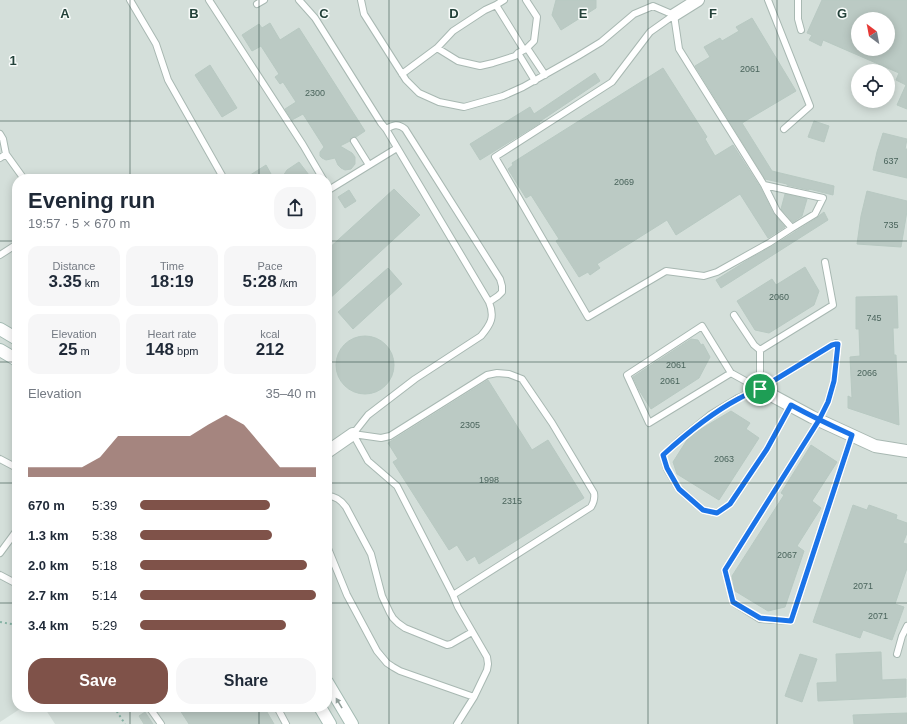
<!DOCTYPE html>
<html lang="en">
<head>
<meta charset="utf-8">
<style>
  body { margin:0; font-family:Helvetica,sans-serif; background:#f6f6f7; color:#1f2937; height:100vh; display:flex; flex-direction:column; font-size:15px; white-space:nowrap }
  * { box-sizing:border-box; margin:0 }
  p { font-size:13px; color:#747a83 }
  .icon { flex:none; width:22px; height:22px; fill:none; stroke:currentColor; stroke-width:2; stroke-linecap:round; stroke-linejoin:round }
  .map { position:relative; flex:1; overflow:hidden }
  .details { position:absolute; left:12px; top:174px; width:320px; height:538px; display:flex; flex-direction:column; background:#fff; border-radius:16px; box-shadow:0 2px 10px #0003 }
  .details>* { flex:none }
  .needle { width:26px; rotate:328deg }
  .tools { position:absolute; left:851px; top:12px; display:grid; gap:8px }
  .tools a { display:grid; place-items:center; width:44px; height:44px; border-radius:50%; background:#fff; box-shadow:0 2px 10px #0003; font-size:20px }
  .pin { position:absolute; display:grid; place-items:center; width:34px; height:34px; color:#fff; margin:-17px; border:2px solid #fff; border-radius:50%; box-shadow:0 1px 4px #0007 }
  .round { display:grid; place-items:center; flex:none; width:42px; height:42px; border-radius:16px; background:#f6f6f7 }
  .headline { display:flex; align-items:center; justify-content:space-between; height:68px; padding:0 16px }
  h1 { font-size:22px; font-weight:700; line-height:30px }
  .metrics { display:grid; grid-template-columns:repeat(3,1fr); gap:6px; height:68px; padding:4px 16px }
  .metrics div { display:grid; align-content:center; border-radius:10px; background:#f6f6f7; text-align:center }
  .metrics b { font-size:17px; font-weight:700 }
  .metrics small { font-size:11px; font-weight:400 }
  .metrics p { font-size:11px }
  .chart { height:112px; padding:8px 16px }
  .chart p { display:flex; justify-content:space-between }
  .chart svg { width:100%; height:72px; margin-top:4px; fill:#7f5249; opacity:.7 }
  .cta { display:flex; gap:8px; margin-top:auto; padding:8px 16px }
  .cta a { flex:1; height:46px; border-radius:16px; background:#7f5249; color:#fff; font-size:16px; font-weight:700; line-height:46px; text-align:center }
  .cta a+a { background:#f6f6f7; color:#1f2937 }
  ul { padding:0 16px; list-style:none; font-size:13px }
  li { display:grid; grid-template-columns:64px 48px 1fr; align-items:center; height:30px }
  li i { height:10px; border-radius:5px; background:#7f5249 }
  .map>svg:first-child { display:block }
  .built { fill:#d4dfda; fill-rule:evenodd }
  .building { fill:#bbcac4; stroke:#b8c9c2; fill-rule:evenodd }
  .lines { fill:none; stroke-linecap:round; stroke-linejoin:round }
  .lane-casing { stroke:#a8b8b2; stroke-width:8 }
  .street-casing { stroke:#a8b8b2; stroke-width:14 }
  .secondary-casing { stroke:#a4bbb3; stroke-width:14 }
  .path { stroke:#86b3a5; stroke-width:2; stroke-dasharray:2 3; stroke-linecap:butt }
  .lane { stroke:#fff; stroke-width:6 }
  .street { stroke:#fff; stroke-width:12 }
  .secondary { stroke:#fff; stroke-width:12 }
  .oneway { fill:#92a09c }
  .route-casing { stroke:#fff; stroke-width:8 }
  .route { stroke:#1a73e8; stroke-width:5 }
  .grid { fill:none; stroke:#24423a; stroke-width:1; stroke-opacity:0.55 }
  .labels { text-anchor:middle; dominant-baseline:central; stroke-width:3; stroke-linejoin:round; paint-order:stroke }
  .number-label { font-size:9px; fill:#4a645c }
  .grid-label { font-size:13px; text-anchor:middle; font-weight:bold; fill:#24423a; stroke:#f7fbf9; stroke-width:3; stroke-linejoin:round; paint-order:stroke }
</style>
</head>
<body>
<div class="map">
<svg width="907" height="724" viewBox="0 0 907 724">
  <rect width="100%" height="100%" fill="#e6efeb"/>
  <path class="built" d="M0,0H907V724H55L44,707H327V179H17V707H23L0,722ZM858,19H888V49H858ZM858,71H888V101H858Z"/>
  <path class="building" d="M556,0H596V8L561,30L552,15Z
    M822,0H907V109L897,105L906,85L896,80L899,73L823,40L821,46L809,40L812,35L807,33ZM858,19H888V49H858Z
    M752,18L796,91L742,123L772,171L834,186L833,195L809,189V190L787,185V184L765,179L695,66L710,57L704,47L720,38L722,41L739,31L736,27Z
    M270,23L280,40L299,28L365,131L356,137H351L350,141L340,146L352,153L355,157V164L351,169L345,170L341,168L338,165L335,158L326,160L322,158L320,156V152L324,147L303,114L292,120L285,109L296,102L283,82L280,84L275,77L279,74L261,46L252,51L242,35L259,24L262,28Z
    M210,65L237,108L222,117L195,75Z
    M663,68L707,137L705,139L715,156L733,145L760,187L773,213L785,227L768,238L740,194L676,235L667,220L597,264L600,268L590,275L588,272L579,277L556,241L559,239L531,195L526,198L508,169L513,165L512,163Z
    M595,73L600,81L539,122L540,123L480,160L470,144L530,107L534,114Z
    M814,121L829,126L824,142L808,137Z
    M883,133L907,139L905,149H907V178L873,170L877,152Z
    M299,162L312,179H281L287,170Z
    M266,165L271,174L264,179H244Z
    M394,189L420,215L327,301V250Z
    M349,190L356,201L345,208L338,197Z
    M867,191L907,201V211L901,247L857,244L861,216Z
    M785,194L807,199L802,216L793,222L781,209Z
    M824,212L828,220L721,288L716,280L751,258L771,247L817,218L820,215Z
    M805,267L819,291L814,305L769,333L755,330L737,301L772,279L776,285Z
    M388,268L402,284L353,329L338,312Z
    M897,296L898,328H893L894,355H896L899,425L848,408V396L852,398L850,357L860,356L859,329H856V297Z
    M336 365a29 29 0 1 1 58 0a29 29 0 1 1-58 0Z
    M691,339L698,340L701,345L703,344L710,357L699,378L651,409L639,390L633,377Z
    M488,380L532,450L548,440L584,498L479,564L475,556L467,561L457,545L449,550L393,462L398,459L388,443Z
    M731,411L750,423L746,429L759,438L719,500L677,474L673,462L687,440L696,432Z
    M811,445L837,462L812,501L821,508L797,546L804,551L785,607L768,611L735,591L732,576L784,495L781,493Z
    M853,505L867,510L869,505L897,515L896,519L907,523V533L903,543L907,544V568L895,604L904,607L892,640L863,630L860,638L813,622Z
    M881,652L882,680L906,679V697L818,701L817,683L837,682L836,654Z
    M800,654L817,659L802,702L785,696Z
    M178,707H264L274,724H189Z
    M145,712L153,724H144L139,716Z
    M907,713V724H854L853,715Z"/>
  <g class="lines">
    <g class="lane-casing">
      <path id="lane" d="M130,0L156,44L168,80L224,179
        M209,0L303,145L323,179
        M299,0L315,18L381,123L386,129L489,302C495,317 491,324 481,336L415,379L368,415L353,434
        M361,0L364,14L406,80L419,93L439,102L464,107L503,96L523,87L578,56L601,42L634,14L653,6L674,15
        M526,0L537,17L534,41L527,48L545,75
        M768,0L810,106L784,129
        M798,0V19L801,30
        M257,4L264,0
        M496,5L504,0
        M674,15L650,32L612,82L495,157L588,317L666,271L704,276L717,272L769,243L792,228
        M674,15L679,49L764,185L823,198L815,214L792,228L784,219L777,211L764,185
        M437,48L453,31L485,10L496,5L524,50L518,53
        M402,74L437,48L458,61L480,66L493,63L515,56L518,53L535,81
        M386,129C393,125 398,123 405,129L500,279L502,286V292L498,296L489,302
        M0,134L3,139L6,154
        M354,141L369,165
        M0,158L6,154L24,179
        M327,191L397,148
        M0,255L17,244
        M734,315L754,345L760,350
        M731,373L649,423L627,375L702,326L731,373L760,389
        M760,389V350L833,305L825,262
        M791,405L767,449L730,504L717,513L703,510L679,489L667,469L663,455L683,437L710,415L738,398L760,389L832,345L836,343L838,344L834,381L828,402L819,420L725,570L733,602L760,619L791,621L852,435
        M353,434L381,438L390,436L487,375L497,373L509,374L522,379L552,423L594,493C595,498 594,502 591,507L453,595
        M353,434L368,461L397,486L453,595L458,607L487,657L488,664L487,670L474,697L457,724
        M0,459L17,468
        M327,496C336,496 341,500 346,507L371,554L382,596L390,613L393,618L398,623L405,628L447,645L451,644L472,632
        M327,546L347,595L377,651L387,663L393,667L400,671L474,697
        M0,553L17,530
        M0,575L17,584
        M897,654L902,636L907,626
        M149,707L161,724
        M277,707L286,724"/>
    </g>
    <g class="street-casing">
      <path id="street" d="M674,15L698,0
        M760,389L812,417L875,446L907,451
        M327,452L353,434"/>
    </g>
    <g class="secondary-casing">
      <path id="secondary" d="M0,329L17,339
        M0,350L17,360
        M327,682L352,724
        M320,707L330,724"/>
    </g>
    <path class="path" d="M0,622L17,625
      M114,707L125,724"/>
    <use href="#lane" class="lane"/>
    <use href="#street" class="street"/>
    <use href="#secondary" class="secondary"/>
  </g>
  <defs><path id="oneway-solid" d="M-6-.8H1V-3.2L6.5 0L1 3.2V.8H-6Z"/></defs>
  <use class="oneway" href="#oneway-solid" transform="translate(339 703) rotate(-121)"/>
  <g class="lines">
    <g class="route-casing">
      <path id="route" d="M760,389C753,392 745,395 738,399C710,414 686,434 663,455L667,468L679,489L703,510L717,513L730,504L767,449L791,405C811,416 832,426 852,435L791,621L760,618L733,602L725,570L819,420L828,402L834,381L838,344H836L832,345L760,389"/>
    </g>
    <use href="#route" class="route"/>
  </g>
  <path class="grid" d="M130,0V179M259,0V179M389,0V724M518,0V724M648,0V724M777,0V724M0,121H907M0,241H17M327,241H907M0,362H17M327,362H907M0,483H17M327,483H907M0,603H17M327,603H907M130,707V724M259,707V724"/>
  <g class="labels">
    <g class="number-label">
      <text x="750" y="69">2061</text>
      <text x="315" y="93">2300</text>
      <text x="891" y="161">637</text>
      <text x="624" y="182">2069</text>
      <text x="891" y="225">735</text>
      <text x="779" y="297">2060</text>
      <text x="874" y="318">745</text>
      <text x="676" y="365">2061</text>
      <text x="867" y="373">2066</text>
      <text x="670" y="381">2061</text>
      <text x="470" y="425">2305</text>
      <text x="724" y="459">2063</text>
      <text x="489" y="480">1998</text>
      <text x="512" y="501">2315</text>
      <text x="787" y="555">2067</text>
      <text x="863" y="586">2071</text>
      <text x="878" y="616">2071</text>
    </g>
  </g>
  <g class="grid-label">
    <text x="65" y="18">A</text>
    <text x="194" y="18">B</text>
    <text x="324" y="18">C</text>
    <text x="454" y="18">D</text>
    <text x="583" y="18">E</text>
    <text x="713" y="18">F</text>
    <text x="842" y="18">G</text>
    <text x="13" y="65">1</text>
  </g>
</svg>
<div class="tools">
<a><svg class="needle" viewBox="-14 -14 28 28"><path d="M0-13l5 13h-10z" fill="#e53935"/><path d="M0 13l5-13h-10z" fill="#747a83"/></svg></a>
<a><svg class="icon" aria-label="locate" viewBox="0 0 24 24"><circle cx="12" cy="12" r="6"/><path d="M12 2v4M12 18v4M2 12h4M18 12h4"/></svg></a>
</div>
<div class="pin" style="left:760px;top:389px;background:#1e9e55"><svg class="icon" aria-label="arrive" viewBox="0 0 24 24"><path d="M6 21V4h12l-3 4 3 4H6"/></svg></div>
<section class="details">
<div class="headline"><div><h1>Evening run</h1><p>19:57 · 5 × 670 m</p></div><a class="round"><svg class="icon" aria-label="share" viewBox="0 0 24 24"><path d="M12 15V3M7 8l5-5 5 5M5 13v7h14v-7"/></svg></a></div>
<div class="metrics">
<div><p>Distance</p><b>3.35<small> km</small></b></div>
<div><p>Time</p><b>18:19</b></div>
<div><p>Pace</p><b>5:28<small> /km</small></b></div>
</div>
<div class="metrics">
<div><p>Elevation</p><b>25<small> m</small></b></div>
<div><p>Heart rate</p><b>148<small> bpm</small></b></div>
<div><p>kcal</p><b>212</b></div>
</div>
<div class="chart"><p><span>Elevation</span>35–40 m</p>
<svg viewBox="0 0 160 44" preserveAspectRatio="none"><path d="M0 44V38L10 38L20 38L30 38L40 32L50 19L60 19L70 19L80 19L90 19L100 12L110 6L120 12L130 25L140 38L150 38L160 38V44z"/></svg>
</div>
<ul>
<li><b>670 m</b>5:39<i style="width:74%"></i></li>
<li><b>1.3 km</b>5:38<i style="width:75%"></i></li>
<li><b>2.0 km</b>5:18<i style="width:95%"></i></li>
<li><b>2.7 km</b>5:14<i style="width:100%"></i></li>
<li><b>3.4 km</b>5:29<i style="width:83%"></i></li>
</ul>
<div class="cta"><a>Save</a><a>Share</a></div>
</section>
</div>
</body>
</html>
